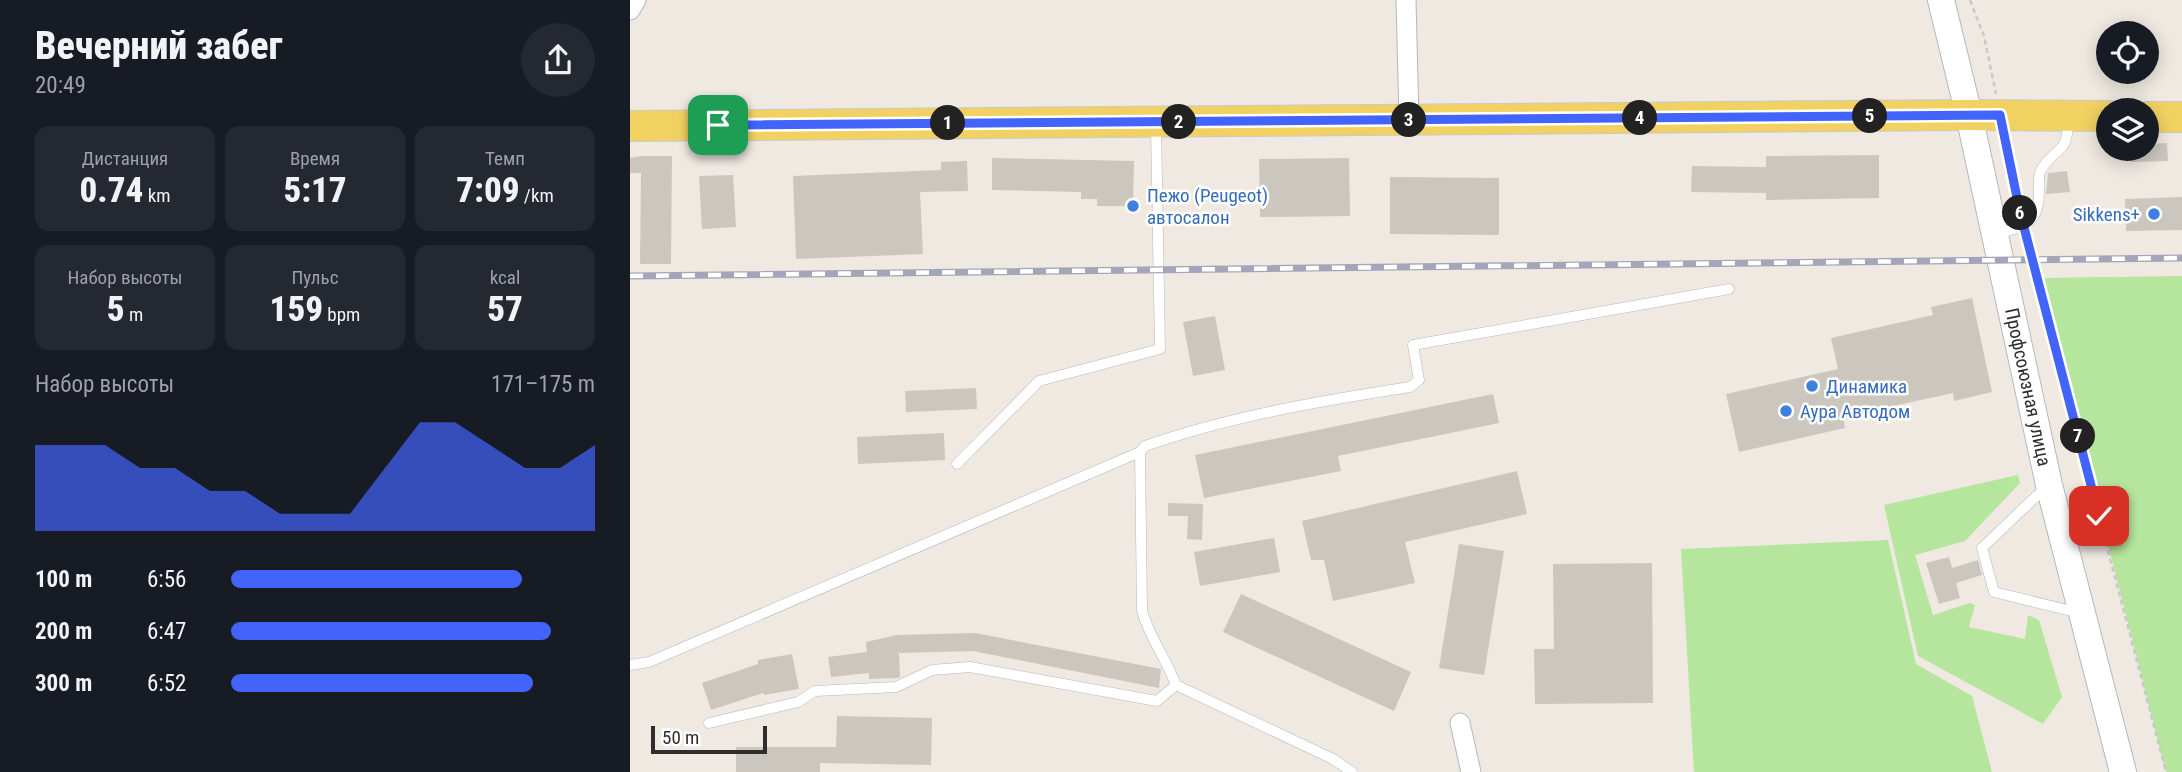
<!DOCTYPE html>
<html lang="ru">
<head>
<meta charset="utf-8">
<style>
  body { margin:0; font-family:"Roboto Condensed",sans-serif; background:#242831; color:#f1f3f6; height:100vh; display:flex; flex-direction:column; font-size:26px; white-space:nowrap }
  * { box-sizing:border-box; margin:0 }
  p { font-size:23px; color:#9ea1a6 }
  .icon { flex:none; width:38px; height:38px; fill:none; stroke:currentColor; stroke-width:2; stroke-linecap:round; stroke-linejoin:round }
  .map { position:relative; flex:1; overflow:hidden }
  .details { display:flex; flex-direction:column; background:#171b24; width:630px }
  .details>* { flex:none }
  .fabs { position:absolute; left:1466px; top:21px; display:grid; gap:14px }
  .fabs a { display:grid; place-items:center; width:63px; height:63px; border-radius:50%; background:#171b24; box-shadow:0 4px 18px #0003; font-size:35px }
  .scale { position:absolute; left:21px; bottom:18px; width:116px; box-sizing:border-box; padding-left:7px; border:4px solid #2e2e2e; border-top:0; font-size:19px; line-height:24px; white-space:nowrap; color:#2e2e2e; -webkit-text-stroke:5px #fff; paint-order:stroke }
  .pin { position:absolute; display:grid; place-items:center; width:60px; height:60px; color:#fff; margin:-30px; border-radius:14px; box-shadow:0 4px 10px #0006 }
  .km { position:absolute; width:35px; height:35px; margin:-18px; border-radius:50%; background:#222; color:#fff; font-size:19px; line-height:35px; text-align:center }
  .round { display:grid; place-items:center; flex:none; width:74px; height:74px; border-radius:37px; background:#242831 }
  .overview { display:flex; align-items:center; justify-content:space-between; height:119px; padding:0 35px }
  h1 { font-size:38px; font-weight:800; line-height:52px }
  .stats { display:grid; grid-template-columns:repeat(3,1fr); gap:10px; height:119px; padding:7px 35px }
  .stats div { display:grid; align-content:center; border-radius:14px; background:#242831; text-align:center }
  .stats b { font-size:35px; font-weight:800 }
  .stats small { font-size:19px; font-weight:400 }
  .stats p { font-size:19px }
  .chart { height:196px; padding:14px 35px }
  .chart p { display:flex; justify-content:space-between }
  .chart svg { width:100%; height:126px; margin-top:7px; fill:#4264fb; opacity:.7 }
  ul { padding:0 35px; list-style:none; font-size:23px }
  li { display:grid; grid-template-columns:112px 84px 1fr; align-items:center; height:52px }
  li i { height:18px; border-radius:9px; background:#4264fb }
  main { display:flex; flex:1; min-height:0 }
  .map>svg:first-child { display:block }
  .green { fill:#b6e59e }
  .building { fill:#cbc7bf }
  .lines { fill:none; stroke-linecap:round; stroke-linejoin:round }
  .lane-casing { stroke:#b4b7c1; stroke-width:11 }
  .street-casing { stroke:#b4b7c1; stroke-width:21 }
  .secondary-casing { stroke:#b4b7c1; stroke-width:28 }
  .primary-casing { stroke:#c9c9c9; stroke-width:32 }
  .path { stroke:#c9c9c9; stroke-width:2.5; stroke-dasharray:5 3.5; stroke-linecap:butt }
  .lane { stroke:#fff; stroke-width:10 }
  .street { stroke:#fff; stroke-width:19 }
  .secondary { stroke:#fff; stroke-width:26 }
  .primary { stroke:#f2d163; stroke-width:30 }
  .rail-casing { stroke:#a3a6b8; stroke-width:7 }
  .rail { stroke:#fff; stroke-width:4.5; stroke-dasharray:13; stroke-linecap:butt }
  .route-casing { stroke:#fff; stroke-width:14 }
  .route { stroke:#4264fb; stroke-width:9 }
  .shop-dot { fill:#3f7fe0; stroke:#fff; stroke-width:2.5 }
  .labels { text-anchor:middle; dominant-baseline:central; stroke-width:5; stroke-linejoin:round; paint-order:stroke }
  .shop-label { font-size:19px; fill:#366cbe; stroke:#fff; text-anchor:start }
  .street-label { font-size:19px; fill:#2e2e2e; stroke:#fff }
</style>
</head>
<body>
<main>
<section class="details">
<div class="overview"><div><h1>Вечерний забег</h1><p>20:49</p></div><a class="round"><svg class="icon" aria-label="share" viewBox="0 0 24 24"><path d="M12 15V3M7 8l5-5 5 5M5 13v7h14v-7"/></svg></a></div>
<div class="stats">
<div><p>Дистанция</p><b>0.74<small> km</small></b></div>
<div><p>Время</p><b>5:17</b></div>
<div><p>Темп</p><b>7:09<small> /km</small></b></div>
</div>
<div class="stats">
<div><p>Набор высоты</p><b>5<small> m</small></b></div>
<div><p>Пульс</p><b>159<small> bpm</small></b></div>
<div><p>kcal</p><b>57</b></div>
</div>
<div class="chart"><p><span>Набор высоты</span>171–175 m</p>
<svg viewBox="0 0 160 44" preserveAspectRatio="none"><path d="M0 44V14L10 14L20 14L30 22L40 22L50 30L60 30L70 38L80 38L90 38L100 22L110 6L120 6L130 14L140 22L150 22L160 14V44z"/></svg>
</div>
<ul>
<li><b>100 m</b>6:56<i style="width:80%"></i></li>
<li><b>200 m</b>6:47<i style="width:88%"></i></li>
<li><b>300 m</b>6:52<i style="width:83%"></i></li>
</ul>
</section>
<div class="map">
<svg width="1552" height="772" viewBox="0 0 1552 772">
  <rect width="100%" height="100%" fill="#efe9e1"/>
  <path class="green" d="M1552,276V772H1536L1410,278Z
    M1388,475L1390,483L1335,541L1285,555L1303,615L1340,603L1345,605L1339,627L1395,639L1398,615L1409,620L1432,697L1413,724L1288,656L1254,505Z
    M1258,540L1286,664L1342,696L1362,772H1064L1051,549Z"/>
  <path class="building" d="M1537,143L1538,161L1501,162V149H1517V144Z
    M1249,155V198L1136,200V193L1061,192L1062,166L1136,167V156Z
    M12,156H42L41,264H10L11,173H0V158Z
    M362,158L504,161L503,206H467V199H451V192L362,190Z
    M719,158L720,216L630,217L629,159Z
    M337,161L338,191L290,192L293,254L166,259L163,176L311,170V162Z
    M1437,171L1440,192L1416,194L1418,173Z
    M103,175L106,227L72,229L69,176Z
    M760,177L869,178V235L760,234Z
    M1552,197V230L1496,231L1495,199Z
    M1342,298L1362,392L1324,401L1323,393L1213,417L1215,428L1109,452L1096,394L1208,369L1201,338L1303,315L1301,307Z
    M585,316L595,370L563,376L553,322Z
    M346,388L347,409L276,412L275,391Z
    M863,394L869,423L708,456L711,471L574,498L565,455Z
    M314,433L315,460L228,464L227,437Z
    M887,471L897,514L775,542L785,583L703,601L694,560H681L672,521Z
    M538,503L573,504L572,540L557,539L558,516H538Z
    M644,538L650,572L570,586L564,552Z
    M829,544L874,551L854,675L809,668Z
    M1319,557L1322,568L1348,560L1352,575L1326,583L1330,598L1309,604L1296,563Z
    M1022,563L1023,703L905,704L904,649H924L923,564Z
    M611,594L781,672L764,711L593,632Z
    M345,633L531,669L529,688L343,651L269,653L270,677L268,678L239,679V673L201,677L198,657L237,652L236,642L267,635Z
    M162,654L169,689L134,695L133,693L81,710L72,683L128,664V660Z
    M207,716L302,718L301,765L190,763V772H106V747H206Z"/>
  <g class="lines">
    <g class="lane-casing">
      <path id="lane" d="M1365,235C1394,226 1409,225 1409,191C1409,184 1408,175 1411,170C1426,145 1438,156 1438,120
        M327,464L409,381L530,349L526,125
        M1416,487L1352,548L1364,592L1450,613
        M0,665L19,662L510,452
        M79,723L168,702L185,691L266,687L302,670L340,667L527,701L546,685
        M722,772L703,759L546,685C537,660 517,633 512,610L510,452L515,446C601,416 690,401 780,387L789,380L783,345L1099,289"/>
    </g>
    <g class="street-casing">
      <path id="street" d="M776,0L779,120
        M0,10L6,0
        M830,723L841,772"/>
    </g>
    <g class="secondary-casing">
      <path id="secondary" d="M1311,0L1339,115L1419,485L1493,772"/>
    </g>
    <g class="primary-casing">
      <path id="primary" d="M1517,117H1552
        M0,126L1339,115L1479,116"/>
    </g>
    <path class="path" d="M1340,0L1354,36L1366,94
      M1375,139L1390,214
      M1396,238L1536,772"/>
    <use href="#lane" class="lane"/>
    <use href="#street" class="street"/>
    <use href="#secondary" class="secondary"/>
    <use href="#primary" class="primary"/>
    <g class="rail-casing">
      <path id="rail" d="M0,276L1552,258"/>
    </g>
    <use href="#rail" class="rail"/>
  </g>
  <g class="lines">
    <g class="route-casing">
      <path id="route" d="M88,125L1370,115L1390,212L1469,516"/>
    </g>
    <use href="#route" class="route"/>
  </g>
  <g class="shop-dot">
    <circle cx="503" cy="206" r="7"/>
    <circle cx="1524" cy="214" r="7"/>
    <circle cx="1182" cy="386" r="7"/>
    <circle cx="1156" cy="411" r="7"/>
  </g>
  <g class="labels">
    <g class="shop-label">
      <text x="517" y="195">Пежо (Peugeot)<tspan x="517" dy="22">автосалон</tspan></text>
      <text x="1510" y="214" text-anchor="end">Sikkens+</text>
      <text x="1196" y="386">Динамика</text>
      <text x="1170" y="411">Аура Автодом</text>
    </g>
    <g class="street-label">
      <text transform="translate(1398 387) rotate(78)">Профсоюзная улица</text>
    </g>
  </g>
</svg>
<div class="fabs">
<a><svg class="icon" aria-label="locate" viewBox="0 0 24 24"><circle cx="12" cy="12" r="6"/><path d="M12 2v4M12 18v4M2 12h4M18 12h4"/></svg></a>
<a><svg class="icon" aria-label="layers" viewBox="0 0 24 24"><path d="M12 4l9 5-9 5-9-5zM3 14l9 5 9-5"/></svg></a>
</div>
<div class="scale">50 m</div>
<div class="pin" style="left:88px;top:125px;background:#1e9e55"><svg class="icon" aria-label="arrive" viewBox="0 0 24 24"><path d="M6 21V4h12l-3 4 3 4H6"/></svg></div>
<div class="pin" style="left:1469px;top:516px;background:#d93025"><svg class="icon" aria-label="check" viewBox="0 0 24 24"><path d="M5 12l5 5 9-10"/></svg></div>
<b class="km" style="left:318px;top:123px">1</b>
<b class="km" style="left:549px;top:122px">2</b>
<b class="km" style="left:779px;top:120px">3</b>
<b class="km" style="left:1010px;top:118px">4</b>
<b class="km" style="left:1240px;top:116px">5</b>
<b class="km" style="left:1390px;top:213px">6</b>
<b class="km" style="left:1448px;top:436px">7</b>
</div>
</main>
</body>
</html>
